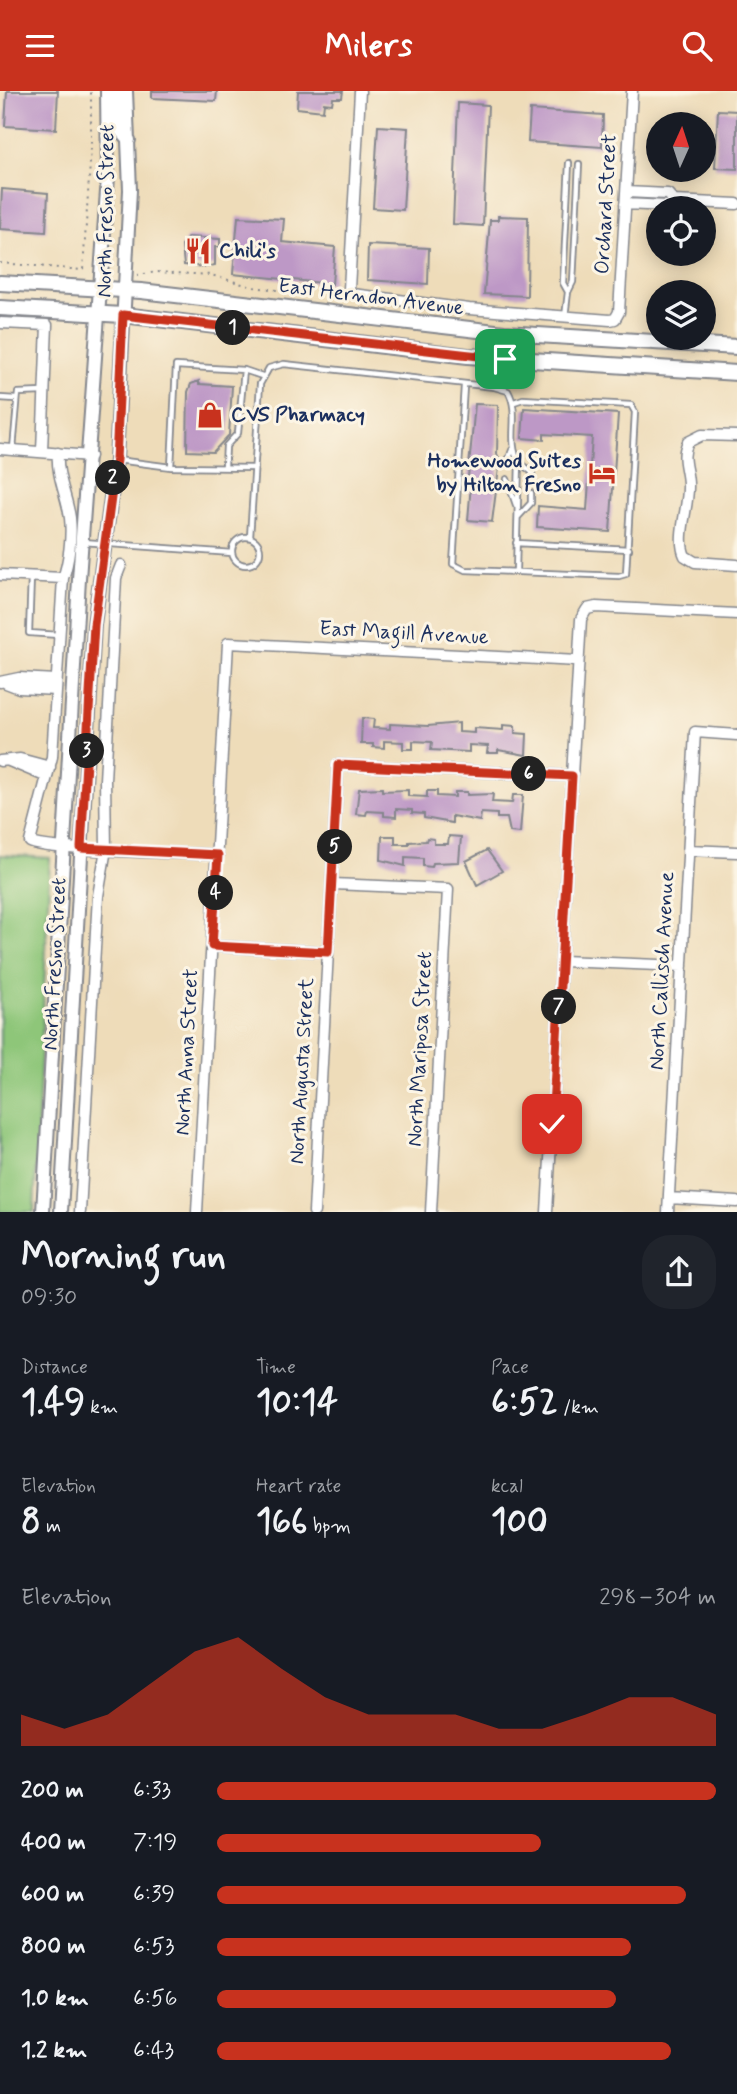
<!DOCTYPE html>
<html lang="en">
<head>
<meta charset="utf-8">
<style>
  body { margin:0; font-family:Mynerve,sans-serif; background:#20242c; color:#f1f3f6; height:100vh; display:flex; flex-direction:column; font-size:26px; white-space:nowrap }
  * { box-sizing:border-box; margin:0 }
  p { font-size:23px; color:#9ea1a6 }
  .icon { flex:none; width:38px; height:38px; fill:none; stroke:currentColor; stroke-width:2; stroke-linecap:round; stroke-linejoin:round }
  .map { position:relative; height:1121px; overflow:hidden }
  .drawer { display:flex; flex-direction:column; background:#171b24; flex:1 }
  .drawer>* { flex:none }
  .needle { width:46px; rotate:3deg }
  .controls { position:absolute; left:646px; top:21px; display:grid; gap:14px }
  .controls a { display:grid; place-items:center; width:70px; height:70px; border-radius:50%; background:#171b24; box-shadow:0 4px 18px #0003; font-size:35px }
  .pin { position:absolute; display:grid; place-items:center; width:60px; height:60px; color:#fff; margin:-30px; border-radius:14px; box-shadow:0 4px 10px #0006 }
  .km { position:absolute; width:35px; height:35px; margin:-18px; border-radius:50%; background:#222; color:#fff; font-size:19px; line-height:35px; text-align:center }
  .round { display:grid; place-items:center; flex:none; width:74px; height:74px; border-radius:28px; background:#20242c }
  .summary { display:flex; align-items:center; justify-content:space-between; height:119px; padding:0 21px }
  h1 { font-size:38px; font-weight:700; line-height:52px }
  .metrics { display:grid; grid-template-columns:repeat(3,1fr); gap:10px; height:119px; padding:7px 21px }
  .metrics div { display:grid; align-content:center }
  .metrics b { font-size:35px; font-weight:700 }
  .metrics small { font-size:19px; font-weight:400 }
  .metrics p { font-size:19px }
  .chart { height:196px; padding:14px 21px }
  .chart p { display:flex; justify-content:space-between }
  .chart svg { width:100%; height:126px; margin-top:7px; fill:#c8321e; opacity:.7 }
  ul { padding:0 21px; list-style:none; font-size:23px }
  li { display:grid; grid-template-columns:112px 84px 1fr; align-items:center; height:52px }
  li i { height:18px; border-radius:9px; background:#c8321e }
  header { display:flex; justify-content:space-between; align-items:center; height:91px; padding:0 21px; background:#c8321e; color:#fff; font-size:32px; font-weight:700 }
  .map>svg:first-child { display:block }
  .green { fill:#8ec679; stroke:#547a6c; stroke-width:2 }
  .building { fill:#bd98c6 }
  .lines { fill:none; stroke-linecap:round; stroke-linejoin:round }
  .service-casing { stroke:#84868c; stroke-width:8 }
  .minor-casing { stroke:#84868c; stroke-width:13 }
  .secondary-casing { stroke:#84868c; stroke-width:16 }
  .primary-casing { stroke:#84868c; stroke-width:18 }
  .path { stroke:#84868c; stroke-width:2; stroke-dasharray:2 5; stroke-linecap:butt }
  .service { stroke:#fff; stroke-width:4.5 }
  .minor { stroke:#fff; stroke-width:10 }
  .secondary { stroke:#fff; stroke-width:12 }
  .primary { stroke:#fff; stroke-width:14 }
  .route-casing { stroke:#fff; stroke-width:14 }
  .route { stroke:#c8321e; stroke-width:9 }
  .labels { text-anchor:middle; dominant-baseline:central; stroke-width:6; stroke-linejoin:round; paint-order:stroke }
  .street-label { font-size:21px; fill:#1b2f5e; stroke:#fcf5e5 }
  .poi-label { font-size:21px; font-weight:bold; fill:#1b2f5e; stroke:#fcf5e5; text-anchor:start }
</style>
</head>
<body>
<header><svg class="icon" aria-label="menu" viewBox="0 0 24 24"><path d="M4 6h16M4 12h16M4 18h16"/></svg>Milers<svg class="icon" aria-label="search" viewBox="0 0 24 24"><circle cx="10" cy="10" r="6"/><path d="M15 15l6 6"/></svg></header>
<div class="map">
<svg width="737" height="1121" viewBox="0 0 737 1121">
  <rect width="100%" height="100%" fill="#fcf5e5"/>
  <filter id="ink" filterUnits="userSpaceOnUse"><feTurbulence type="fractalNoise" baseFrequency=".0143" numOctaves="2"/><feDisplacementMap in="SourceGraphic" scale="14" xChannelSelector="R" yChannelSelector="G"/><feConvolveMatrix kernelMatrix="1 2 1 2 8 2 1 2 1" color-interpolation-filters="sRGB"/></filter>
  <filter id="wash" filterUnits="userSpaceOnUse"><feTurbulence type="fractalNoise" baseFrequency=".00686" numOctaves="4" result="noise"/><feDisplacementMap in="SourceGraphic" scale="28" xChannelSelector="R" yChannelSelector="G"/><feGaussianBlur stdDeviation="1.57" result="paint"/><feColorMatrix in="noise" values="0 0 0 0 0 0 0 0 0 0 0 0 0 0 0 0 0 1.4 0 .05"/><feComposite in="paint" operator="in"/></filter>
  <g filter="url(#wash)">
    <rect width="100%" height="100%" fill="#eedcb9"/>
    <path class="green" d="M0,764L50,767L34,1121H0Z"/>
    <g id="blocks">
      <path class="building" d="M7,0H58L56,38L5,35Z
        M152,0H217L216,10L152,7Z
        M298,0H343L342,7H333L332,13L324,12L323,20L297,17Z
        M458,12L488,14L483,135L453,133Z
        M530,19L603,24L602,56L528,51Z
        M718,19L737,20V78L715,77Z
        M378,35L408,37L403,119L373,117Z
        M2,98L48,102L46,141L0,138Z
        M498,125L528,126L527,205L484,203L490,129H498Z
        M238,126L284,128L282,151L335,156L332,193L233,183Z
        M188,146L220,148V156H215V174L205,176L184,174L182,155Z
        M368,154L429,157L428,193L367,189Z
        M199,290V293L232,295L229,344L213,361L187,360L188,301L191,293Z
        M475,313L498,314L497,363L500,369L492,431L468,429L471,393H468V386Z
        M524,317L618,323L610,441L537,436L538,415L587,419L592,346L544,343V349L522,347Z
        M362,627L374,628L373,637L390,638V633L428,635L459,632V641L474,642V637L503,639V634L515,635V642L527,643L526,664L498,659V662H487L488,655L469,654V661L431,659L432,651L413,650V658H403V651L384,650V657L373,656V653H361Z
        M382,697V700L408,699V705L427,706V700H437V705L455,706V701H467V704L493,703L492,711L512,712L513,704H523L520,742L510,741L507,727H497V723L481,722L480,730L452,725V732L424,727V723L412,722V719L396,718V726L384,725V721L367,720L366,724L356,723L359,698Z
        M382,745H395V753H409V751L426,750L427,747L434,748V753H448L449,745L461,746L459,771L433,772L432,776L423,775V767L405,766V775L381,769Z
        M487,759L502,780L477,794L466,770Z"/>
    </g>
  </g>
  <g filter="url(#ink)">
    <use href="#blocks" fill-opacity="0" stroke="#84868c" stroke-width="2"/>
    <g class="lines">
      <g class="service-casing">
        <path id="service" d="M569,72L563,192L568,201L573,191L579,73
          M565,226L568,201
          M464,295L453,473L465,479L619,485L626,483L635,321L631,314L523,308L514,311
          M0,307L16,308
          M13,358L18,302L43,301
          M117,369L171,376L255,377
          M508,370L512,359
          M519,371L532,381V389
          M225,375L226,355L238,342L244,279
          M171,376L176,275L244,279L262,285
          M507,388L516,414
          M518,426L531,412V402
          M232 460a14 14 0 1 1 28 0a14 14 0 1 1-28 0Z
          M250,446L260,293L269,277L284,273L494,296L508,300C521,322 506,350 519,371L516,480
          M83,451L232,462
          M516,452L629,458
          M31,486L29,542L59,544"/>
      </g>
      <g class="minor-casing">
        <path id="minor" d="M360,0L349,198L352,203L469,218L610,229L615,228L619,221L632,0
          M674,110L737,113
          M625,113L667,115L674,110L668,103L626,101
          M0,232L47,234L42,360
          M737,345L702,344L688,351C680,367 688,378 688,394C689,416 676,446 685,465L695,471L737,474
          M0,358L90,365
          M58,362C56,384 67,405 70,427C72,445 69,471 63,487L52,666L30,751C43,760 191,762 218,764
          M0,484L63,487
          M0,591L19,587L56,589
          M6,592L19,597L56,599
          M0,670L20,668L50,676
          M9,670L47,686
          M688,759L737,761
          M333,793L448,798L431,1121
          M212,855L328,861
          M562,870L682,875
          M669,1107L737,1111
          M80,1121L98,805L106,758L105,689L116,487L121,474
          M197,1121L228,552L578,570
          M314,1121L338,674L572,685
          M547,1121L581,528L587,518L596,516L737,523
          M668,1121L695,641L737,644"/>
      </g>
      <g class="secondary-casing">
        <path id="secondary" d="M116,0L119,38L129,49
          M43,1121L79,488L108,86L107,0
          M61,1121L94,534L116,369L130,99L126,0"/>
      </g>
      <g class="primary-casing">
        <path id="primary" d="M0,192L141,200L504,242L737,256
          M0,217L123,224L468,265L737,282"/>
      </g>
      <path class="path" d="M0,172L83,179L91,57V0
        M137,184L157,181L211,184L253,196L285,200L302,206"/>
      <use href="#service" class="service"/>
      <use href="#minor" class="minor"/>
      <use href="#secondary" class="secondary"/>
      <use href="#primary" class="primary"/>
    </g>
  </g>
  <g class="lines" filter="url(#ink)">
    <g class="route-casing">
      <path id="route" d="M505,268L123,224L116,369L94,534L81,757L218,764L212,855L328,861L338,674L572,685L552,1033"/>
    </g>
    <use href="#route" class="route"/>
  </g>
  <defs>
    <g id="restaurant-bare" transform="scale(2.1)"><path d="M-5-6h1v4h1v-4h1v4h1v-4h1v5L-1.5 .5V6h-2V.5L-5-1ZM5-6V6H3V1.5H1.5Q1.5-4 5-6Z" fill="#c8321e" stroke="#fcf5e5" stroke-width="2.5" paint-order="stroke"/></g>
    <g id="shop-bare" transform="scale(2.1)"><path d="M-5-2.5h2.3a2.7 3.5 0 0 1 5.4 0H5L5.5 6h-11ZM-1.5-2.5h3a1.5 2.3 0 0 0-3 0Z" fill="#c8321e" stroke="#fcf5e5" stroke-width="2.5" paint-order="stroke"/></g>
    <g id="hotel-bare" transform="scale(2.1)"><path d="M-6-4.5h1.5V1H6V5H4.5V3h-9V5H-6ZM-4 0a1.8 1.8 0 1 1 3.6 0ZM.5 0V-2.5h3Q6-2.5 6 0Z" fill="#c8321e" stroke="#fcf5e5" stroke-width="2.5" paint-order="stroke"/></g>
  </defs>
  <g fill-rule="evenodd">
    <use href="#restaurant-bare" x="198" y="160"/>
    <use href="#shop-bare" x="210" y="324"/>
    <use href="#hotel-bare" x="602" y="382"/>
  </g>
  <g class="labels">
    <g class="street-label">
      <text transform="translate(606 113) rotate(-87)">Orchard Street</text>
      <text transform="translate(106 120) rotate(-89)">North Fresno Street</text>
      <text transform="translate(371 206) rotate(7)">East Herndon Avenue</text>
      <text transform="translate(404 542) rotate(3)">East Magill Avenue</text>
      <text transform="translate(55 873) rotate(-87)">North Fresno Street</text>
      <text transform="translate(662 880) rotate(-87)">North Callisch Avenue</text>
      <text transform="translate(420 958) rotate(-87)">North Mariposa Street</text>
      <text transform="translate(187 961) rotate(-87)">North Anna Street</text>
      <text transform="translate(302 980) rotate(-87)">North Augusta Street</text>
    </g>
    <g class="poi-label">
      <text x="219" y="160">Chili's</text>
      <text x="231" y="324">CVS Pharmacy</text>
      <text x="581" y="370" text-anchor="end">Homewood Suites<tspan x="581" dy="24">by Hilton Fresno</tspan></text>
    </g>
  </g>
</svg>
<div class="controls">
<a><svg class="needle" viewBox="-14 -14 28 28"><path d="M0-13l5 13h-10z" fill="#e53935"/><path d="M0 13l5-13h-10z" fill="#9ea1a6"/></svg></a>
<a><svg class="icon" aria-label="locate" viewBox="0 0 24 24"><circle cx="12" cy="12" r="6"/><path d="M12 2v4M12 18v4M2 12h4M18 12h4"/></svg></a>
<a><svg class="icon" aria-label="layers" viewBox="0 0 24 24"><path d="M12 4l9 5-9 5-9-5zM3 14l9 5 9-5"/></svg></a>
</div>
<div class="pin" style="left:505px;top:268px;background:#1e9e55"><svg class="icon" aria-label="arrive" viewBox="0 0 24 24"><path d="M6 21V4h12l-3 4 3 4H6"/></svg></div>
<div class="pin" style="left:552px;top:1033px;background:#d93025"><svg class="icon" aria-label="check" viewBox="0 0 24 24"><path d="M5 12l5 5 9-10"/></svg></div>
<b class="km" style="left:233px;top:237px">1</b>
<b class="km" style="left:113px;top:387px">2</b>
<b class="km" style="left:87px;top:660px">3</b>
<b class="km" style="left:216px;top:802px">4</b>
<b class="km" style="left:335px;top:756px">5</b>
<b class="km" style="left:529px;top:683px">6</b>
<b class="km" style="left:559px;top:916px">7</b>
</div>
<section class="drawer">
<div class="summary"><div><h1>Morning run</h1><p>09:30</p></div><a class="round"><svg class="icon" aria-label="share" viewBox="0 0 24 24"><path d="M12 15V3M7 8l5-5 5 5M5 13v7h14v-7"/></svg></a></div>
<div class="metrics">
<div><p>Distance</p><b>1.49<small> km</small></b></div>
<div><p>Time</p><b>10:14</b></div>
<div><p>Pace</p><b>6:52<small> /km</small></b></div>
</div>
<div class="metrics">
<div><p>Elevation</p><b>8<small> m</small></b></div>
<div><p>Heart rate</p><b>166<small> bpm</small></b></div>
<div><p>kcal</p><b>100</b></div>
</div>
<div class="chart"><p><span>Elevation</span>298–304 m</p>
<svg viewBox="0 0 160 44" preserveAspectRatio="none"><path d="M0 44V33L10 38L20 33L30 22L40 11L50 6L60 17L70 27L80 33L90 33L100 33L110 38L120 38L130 33L140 27L150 27L160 33V44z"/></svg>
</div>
<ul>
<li><b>200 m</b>6:33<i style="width:100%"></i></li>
<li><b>400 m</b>7:19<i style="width:65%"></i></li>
<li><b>600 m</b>6:39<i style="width:94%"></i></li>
<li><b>800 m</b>6:53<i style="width:83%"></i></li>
<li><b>1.0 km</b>6:56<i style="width:80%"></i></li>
<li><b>1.2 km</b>6:43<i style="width:91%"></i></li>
</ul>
</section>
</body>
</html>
